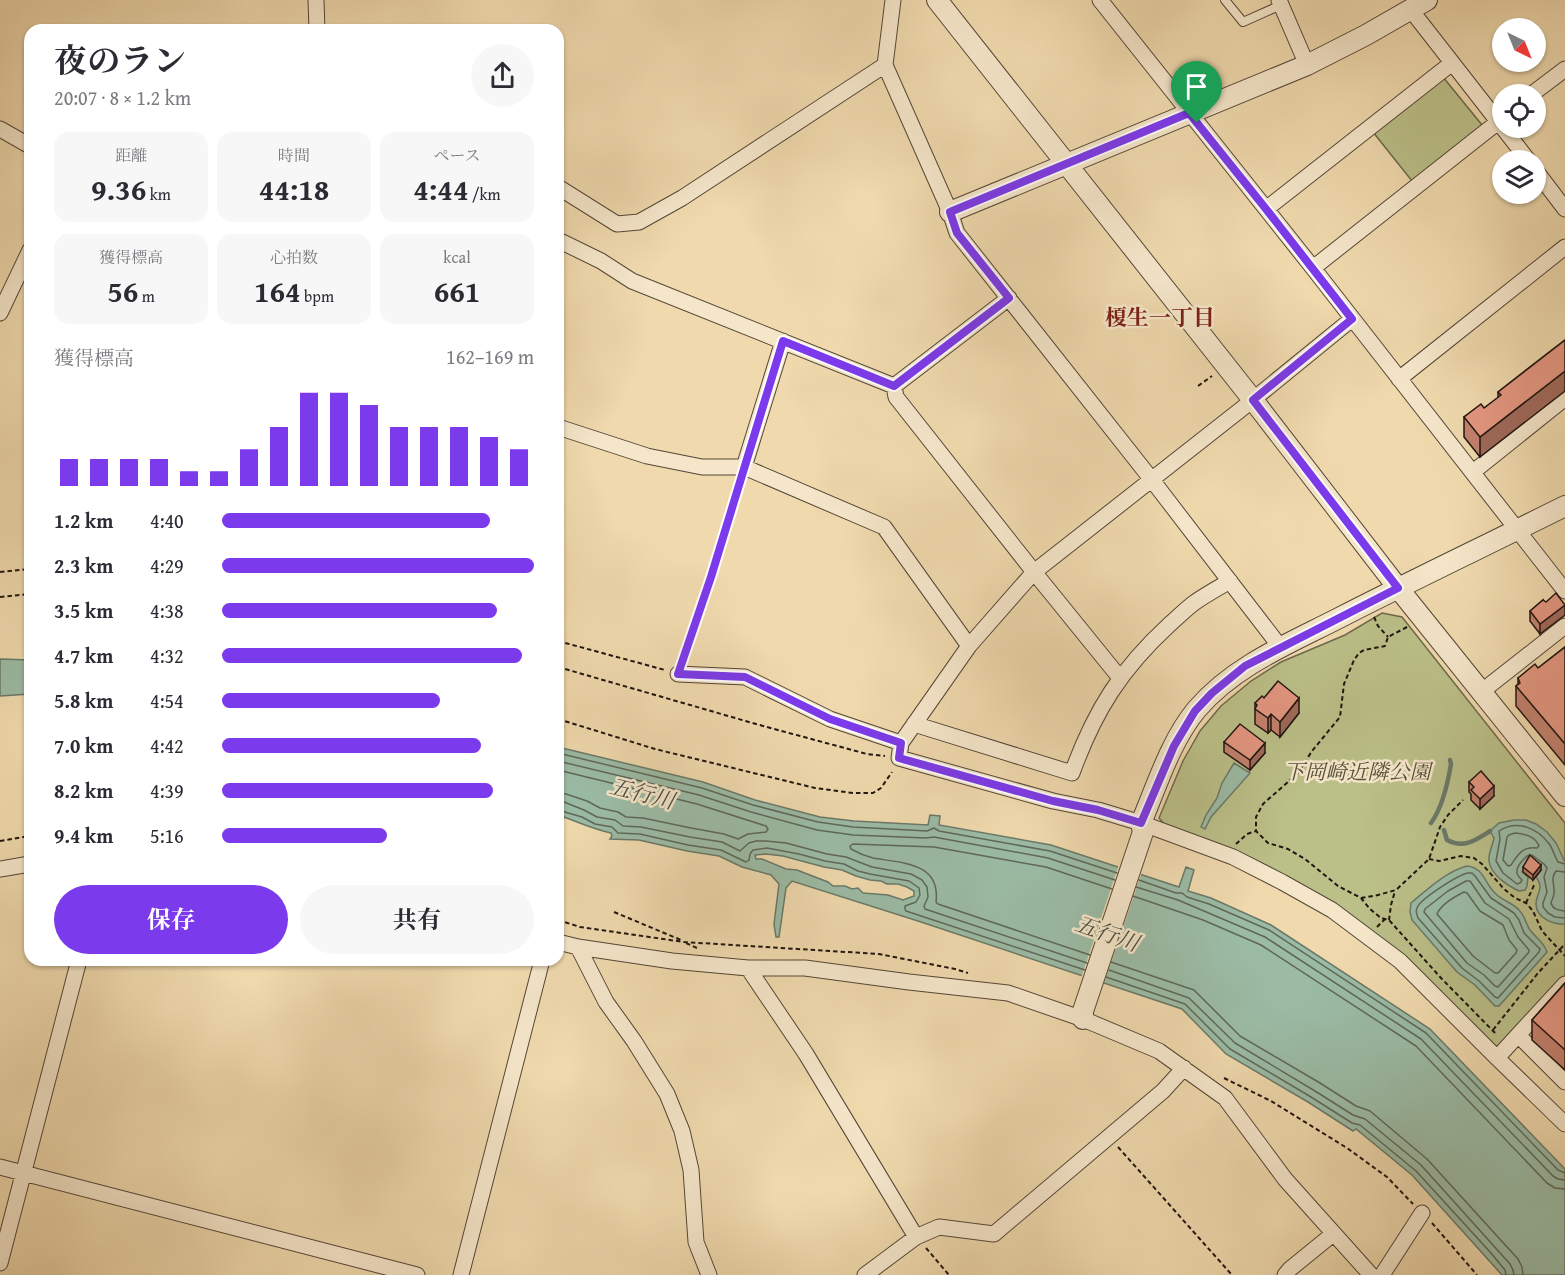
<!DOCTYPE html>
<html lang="ja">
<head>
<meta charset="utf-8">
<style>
  body { margin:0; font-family:"Gentium Book Plus","Noto Serif JP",serif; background:#f7f7f7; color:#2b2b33; height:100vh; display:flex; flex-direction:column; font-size:22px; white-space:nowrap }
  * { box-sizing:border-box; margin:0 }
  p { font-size:20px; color:#7c7c81 }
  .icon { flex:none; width:33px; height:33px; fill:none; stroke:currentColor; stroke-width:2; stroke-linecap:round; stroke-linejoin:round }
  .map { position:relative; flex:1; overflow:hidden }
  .side { position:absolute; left:24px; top:24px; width:540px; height:942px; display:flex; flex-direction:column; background:#fff; border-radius:18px; box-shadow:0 2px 4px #0004 }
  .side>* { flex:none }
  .needle { width:39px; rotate:137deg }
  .buttons { position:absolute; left:1492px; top:18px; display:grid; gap:12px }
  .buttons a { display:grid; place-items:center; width:54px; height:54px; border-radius:50%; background:#fff; box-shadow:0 2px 4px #0004; font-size:30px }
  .pin { position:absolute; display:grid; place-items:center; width:51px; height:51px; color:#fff; margin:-62px -26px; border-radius:50% 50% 50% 0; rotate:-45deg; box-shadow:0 0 6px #0007 }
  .pin .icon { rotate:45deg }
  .round { display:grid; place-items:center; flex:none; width:63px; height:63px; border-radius:32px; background:#f7f7f7 }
  .head { display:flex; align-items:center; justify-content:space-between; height:102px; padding:0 30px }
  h1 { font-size:33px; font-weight:700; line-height:45px }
  .figures { display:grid; grid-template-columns:repeat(3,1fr); gap:9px; height:102px; padding:6px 30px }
  .figures div { display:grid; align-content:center; border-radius:15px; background:#f7f7f7; text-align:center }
  .figures b { font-size:30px; font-weight:700 }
  .figures small { font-size:16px; font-weight:400 }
  .figures p { font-size:16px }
  .chart { height:168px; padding:12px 30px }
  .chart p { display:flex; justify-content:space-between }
  .chart svg { width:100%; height:108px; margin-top:6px; stroke:#7c3aed; stroke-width:6 }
  .cta { display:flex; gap:12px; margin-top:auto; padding:12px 30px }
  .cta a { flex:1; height:69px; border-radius:36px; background:#7c3aed; color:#fff; font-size:24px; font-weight:700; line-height:69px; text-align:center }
  .cta a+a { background:#f7f7f7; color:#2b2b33 }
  ul { padding:0 30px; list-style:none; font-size:20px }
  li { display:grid; grid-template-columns:96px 72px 1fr; align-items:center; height:45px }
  li i { height:15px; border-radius:8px; background:#7c3aed }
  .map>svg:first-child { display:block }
  .green { fill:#bbbf88; stroke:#6e6a4c; stroke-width:1.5 }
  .water { fill:#9bbba5; stroke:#6a7969; stroke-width:1.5; fill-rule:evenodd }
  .pier { fill:#efd9ad }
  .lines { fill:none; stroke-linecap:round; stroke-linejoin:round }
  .shore { stroke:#5e685a; stroke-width:1.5 }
  .stream { stroke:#6a7969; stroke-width:4.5 }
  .service-casing { stroke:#544637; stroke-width:10 }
  .minor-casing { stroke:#544637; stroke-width:17 }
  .tertiary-casing { stroke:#544637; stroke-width:22 }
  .path { stroke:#201510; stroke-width:2; stroke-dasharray:4.5 3; stroke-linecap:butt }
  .service { stroke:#f5e6ca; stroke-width:8 }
  .minor { stroke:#f5e6ca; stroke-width:15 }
  .tertiary { stroke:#f5e6ca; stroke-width:20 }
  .wall { fill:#c3816e; stroke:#201510; stroke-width:1.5 }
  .shaded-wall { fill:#9f695a; stroke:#201510; stroke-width:1.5 }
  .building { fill:#e39680; stroke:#201510; stroke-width:1.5 }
  .route-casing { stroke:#fff; stroke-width:12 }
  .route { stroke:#7c3aed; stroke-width:8 }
  .labels { text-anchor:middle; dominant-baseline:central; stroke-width:5; stroke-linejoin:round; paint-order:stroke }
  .park-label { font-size:21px; font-style:italic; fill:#56503a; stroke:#f5e6ca }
  .neighbourhood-label { font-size:22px; font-weight:bold; fill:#7a1f14; stroke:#f5e6ca }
  .water-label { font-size:22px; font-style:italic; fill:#4b4f44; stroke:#f5e6ca }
</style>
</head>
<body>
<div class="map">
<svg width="1565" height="1275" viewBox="0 0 1565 1275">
  <rect width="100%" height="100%" fill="#efd9ad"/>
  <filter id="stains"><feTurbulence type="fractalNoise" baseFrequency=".00333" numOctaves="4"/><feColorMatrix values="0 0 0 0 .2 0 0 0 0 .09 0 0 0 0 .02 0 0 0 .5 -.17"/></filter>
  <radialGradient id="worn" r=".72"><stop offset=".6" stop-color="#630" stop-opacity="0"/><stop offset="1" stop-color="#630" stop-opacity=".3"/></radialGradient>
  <path class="green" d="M1443,77L1482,125L1412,181L1373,132Z
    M1382,613L1402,617L1565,823V977L1504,1045L1499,1048L1491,1046L1339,909L1166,826L1159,818L1183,761L1200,731L1221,706L1251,681L1281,662L1345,635Z"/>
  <path class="water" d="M0,659L30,660V694L0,696Z
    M558,747L703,782L755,800L820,817L854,821L928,825L930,815L940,816L939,825L1051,845L1179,887L1186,867L1194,870L1188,891L1211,898L1271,925L1430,1029L1565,1169V1275H1502L1412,1175L1356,1129L1353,1131L1308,1102L1226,1054L1182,1009L918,921L792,881L786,888L779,937H776L774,924L779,884L771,875L742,867L719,856L687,851L639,840L610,839L612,836L611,833C592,829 576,821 558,815ZM766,854L783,856L824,867L842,870L856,876L870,880L881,881L887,884H898L907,887L914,891V896L903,900L888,895L863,893L858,888L852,889L845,886H833L828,882L797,870L786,869L762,859H756L755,855Z
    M1234,763L1250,773L1211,817L1205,829L1201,827L1206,815L1217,798L1222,783Z
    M1514,820H1526L1536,824L1547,832L1556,843L1565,862V924C1554,925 1536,918 1536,904C1536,893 1545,889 1536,877L1541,870L1531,860L1522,872L1528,877L1527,886L1525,890L1519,891C1508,886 1491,875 1489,861C1488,854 1493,844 1494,838L1490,831L1499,823Z
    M1467,866C1485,868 1484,884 1496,894C1503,901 1513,903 1519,910C1525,916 1526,924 1530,930C1536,938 1544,942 1547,952L1499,1006H1495L1475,985L1457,972L1412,920L1410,912L1411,903C1428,889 1445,872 1467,866Z"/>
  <path class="pier" d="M1119,864L1142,872L1103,986L1081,978Z"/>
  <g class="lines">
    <path class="shore" d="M558,753L702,788L753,805L818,822L853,827L927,831L934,828L939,831L1050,851L1117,873
      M558,761L699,795L751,812L817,830L853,835L926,838L934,837L1048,858L1115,880
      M558,770L697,804L766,826L768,829L766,832L748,834L738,839L724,834L691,828L643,818L626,817L618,812L600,808L587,801L566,794L558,793
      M558,802H564L584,810L597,817L615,820L623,826L641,827L690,837L722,842L740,851L749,843L756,841H766L786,843L827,854L846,857L872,867L911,874L922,880L927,887L928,897L924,906L925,909L1087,963
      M558,810L582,817L595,824L612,827L618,833L640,834L688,845L721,850L746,862L749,860L750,854L753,850L767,848L799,854L825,861L844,864L858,871L870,874L909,881L919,888L920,895L916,902L905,906V909L906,911L1085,970
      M1515,833C1525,834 1535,836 1539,846L1537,848C1523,846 1518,854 1511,865L1508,866L1503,860L1507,837L1509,835Z
      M1529,855C1524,858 1516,866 1517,873C1517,875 1521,879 1522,880L1520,883L1517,884L1503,873L1496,861L1500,839L1499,831C1517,819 1538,828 1550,845C1553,850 1555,857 1558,862L1565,864
      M1532,855L1544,864L1547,868L1544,877L1547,892L1543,903V907L1548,913L1555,917L1565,918
      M1565,872L1556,871C1550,878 1555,885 1554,894C1554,895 1551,903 1551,903C1553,910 1559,910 1565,911
      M1468,873H1472L1475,876L1491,898L1514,913L1519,920L1524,933L1540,949L1539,952L1498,998L1495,997L1479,981L1462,968L1418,918C1417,914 1415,912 1417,908C1420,899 1458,875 1468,873Z
      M1139,880L1176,893H1182L1187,897L1209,904L1269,930L1426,1033L1558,1170L1565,1173
      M1466,881H1470L1485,903L1509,919L1518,937L1529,950V952L1498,987L1495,986L1484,975L1467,963L1424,912L1425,909L1448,891Z
      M1136,887L1178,900L1265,937L1421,1039L1553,1176L1558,1179L1565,1180
      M1464,892L1467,893L1480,911L1503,925L1509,940L1517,950L1516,953L1498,973H1495L1473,956L1437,914C1441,904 1454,897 1464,892Z
      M1133,896L1203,920L1261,945L1416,1046L1547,1183L1555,1188L1565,1189
      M1090,955L938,904L936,902C941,862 901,863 873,858C865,856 858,853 851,849L850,846L853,844L934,847L1046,867L1112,889
      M1111,962L1194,990L1240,1036L1320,1083L1356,1106L1370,1111L1427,1159L1518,1259L1522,1267L1523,1275
      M1109,970L1189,998L1235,1043L1315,1091L1353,1115L1365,1119L1421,1165L1510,1264L1513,1270L1514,1275
      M1106,977L1185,1004L1230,1049L1311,1097L1352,1123L1360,1125L1416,1171L1491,1253L1505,1270L1506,1275"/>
    <path class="stream" d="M1431,823C1442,808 1448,782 1451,764L1450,760
      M1444,830L1447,840C1464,849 1476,840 1490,831"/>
    <g class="service-casing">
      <path id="service" d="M1225,0L1243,22L1281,5"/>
    </g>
    <g class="minor-casing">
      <path id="minor" d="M316,0L317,30
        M893,0L885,65L950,212L957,233L1152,480L1281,648
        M1100,0L1313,268L1565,591
        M1279,0L1307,65
        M1411,10L1528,160
        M1532,94L1565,69
        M0,129L30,146
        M1536,171L1565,209
        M558,187L617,224L639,222L682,198L885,65
        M1266,209L1452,63
        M558,240L601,261L632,281L894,386
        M1313,268L1503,118
        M0,313L30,250
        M1352,319L1244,407L1034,572L969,646L901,743L899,758L1053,801L1098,810L1141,823L1233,857L1282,882L1332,910L1400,961L1497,1058L1565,1124
        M783,341L744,467L884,527L969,646
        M1399,379L1565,247
        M894,386L896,397L1034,572L1120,678
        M894,386L1009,298
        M558,427L647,456L702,467H744
        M1473,472L1565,398
        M678,674L745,677L830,719L901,743
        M1481,692L1565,626
        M914,724L1072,773C1095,710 1121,669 1170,624C1178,617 1186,609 1194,603C1205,595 1218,588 1230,581
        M0,869L30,864
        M558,942L578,947L672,961L748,968H805L909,982L1008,993L1083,1019L1159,1051L1225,1098L1285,1179L1371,1275
        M578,947L606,1002L634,1041L667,1094L682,1131L691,1170L696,1242L709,1275
        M748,968L806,1054L916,1237
        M1565,984L1518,1035L1565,1082
        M1497,1058L1518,1035
        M0,1167L417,1275
        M0,1263L79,960
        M461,1275L542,960
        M865,1275L916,1237L939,1227L994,1234L1163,1091L1184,1068
        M1285,1275L1290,1269L1333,1234
        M1382,1275L1422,1213"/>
    </g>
    <g class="tertiary-casing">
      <path id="tertiary" d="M937,0L1253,400L1398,588L1565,796
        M950,212L1307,65L1366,35L1427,0
        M1083,1019V1011L1143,832L1141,823C1157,785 1171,740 1197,709C1234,666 1288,644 1337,619C1413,580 1489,544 1565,506"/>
    </g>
    <path class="path" d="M1198,386L1212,376
      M0,572L30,569
      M0,597L30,594
      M1374,617L1378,626L1388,637
      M1407,627L1388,637L1385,646L1364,650L1359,653L1354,660L1344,684L1340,717L1312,751L1298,773L1263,804L1256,817V831L1268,843L1288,849L1305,859L1338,886L1361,898L1370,909L1381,918L1389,920L1441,978L1497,1035
      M558,641L665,670
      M682,661L711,577L740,481
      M558,667L763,726L867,754L885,756
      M558,719L655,749L815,788L853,793H873L881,788L892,772
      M0,841L30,836
      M1236,844L1247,834L1256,831
      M1429,859L1439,861L1461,856L1474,858L1482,864L1504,889L1515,898L1526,903L1533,911L1542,931L1565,956
      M1361,898L1378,895L1396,890L1429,859L1440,827L1448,815L1463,800
      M1526,903L1535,883
      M614,912L681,940
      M558,920L580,927L684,942L879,954L955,969L968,973
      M1389,920L1391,905L1395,891
      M1377,927L1385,919
      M686,943L697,948
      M1493,1030L1538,973L1565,944
      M1224,1078L1271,1101L1347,1148L1387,1177L1413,1204
      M1118,1147L1232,1275
      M1432,1223L1477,1275
      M926,1248L949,1275"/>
    <use href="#service" class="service"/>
    <use href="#minor" class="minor"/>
    <use href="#tertiary" class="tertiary"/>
  </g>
  <path class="wall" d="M1565,340L1480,457L1464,437V417L1484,408L1498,398V392Z
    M1543,600L1540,634L1530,621V611Z
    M1565,647V765L1516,706V686L1518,684V678L1538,668Z
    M1264,698L1299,713L1280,737L1271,730L1268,733L1255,724V703Z
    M1224,742L1265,753L1250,770L1224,752Z
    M1469,782L1494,796L1480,809L1471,800V794L1469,792Z
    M1523,867L1541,870L1533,880L1523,872Z
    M1565,983V1070L1532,1040V1020Z"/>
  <path class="shaded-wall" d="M1565,371V391L1480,457V437Z
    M1565,605V615L1540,634V624Z
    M1299,698V713L1280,737V722Z
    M1271,714V730L1268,733V718Z
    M1265,743V753L1250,770V760Z
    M1494,786V796L1480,809V799Z
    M1541,865V870L1533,880V875Z"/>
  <path class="building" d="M1565,340V371L1480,437L1464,417L1481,404L1484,408L1501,395L1498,392Z
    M1556,593L1565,605L1540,624L1530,611L1543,600L1546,602Z
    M1565,647V744L1516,686L1520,683L1518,678L1535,664L1538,668Z
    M1278,681L1299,698L1280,722L1271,714L1268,718L1255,709L1257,705L1255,703L1262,696L1264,698Z
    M1240,724L1265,743L1250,760L1224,742Z
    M1481,771L1494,786L1480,799L1471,790L1474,787L1469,782Z
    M1530,855L1541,865L1533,875L1523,867Z
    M1565,983V1050L1532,1020Z"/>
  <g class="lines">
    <g class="route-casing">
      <path id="route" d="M1189,113L1266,209L1352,319L1253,400L1398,588L1245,666L1212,693L1195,711L1174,746L1141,823L1098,810L1053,801L899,758L901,743L830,719L745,677L678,674L711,577L783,341L894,386L1009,298L957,233L950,212Z"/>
    </g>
    <use href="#route" class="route"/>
  </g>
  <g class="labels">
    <g class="park-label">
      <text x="1357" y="771">下岡崎近隣公園</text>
    </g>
    <g class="neighbourhood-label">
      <text x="1160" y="317">榎生一丁目</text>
    </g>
    <g class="water-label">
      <text transform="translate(642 793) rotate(14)">五行川</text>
      <text transform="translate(1107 933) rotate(19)">五行川</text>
    </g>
  </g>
  <rect width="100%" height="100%" filter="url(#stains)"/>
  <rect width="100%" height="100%" fill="url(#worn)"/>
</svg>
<div class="buttons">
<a><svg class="needle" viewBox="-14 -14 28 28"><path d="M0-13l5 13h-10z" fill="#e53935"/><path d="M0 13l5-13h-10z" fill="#7c7c81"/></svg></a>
<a><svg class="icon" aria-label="locate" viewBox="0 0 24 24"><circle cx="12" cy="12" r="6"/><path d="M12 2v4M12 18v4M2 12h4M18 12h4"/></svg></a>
<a><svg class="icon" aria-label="layers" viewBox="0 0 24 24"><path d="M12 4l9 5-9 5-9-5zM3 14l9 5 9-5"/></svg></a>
</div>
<div class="pin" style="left:1197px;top:123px;background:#1e9e55"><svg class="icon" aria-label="arrive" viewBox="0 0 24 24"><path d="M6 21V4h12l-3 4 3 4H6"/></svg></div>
<section class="side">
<div class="head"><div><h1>夜のラン</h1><p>20:07 · 8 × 1.2 km</p></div><a class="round"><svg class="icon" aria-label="share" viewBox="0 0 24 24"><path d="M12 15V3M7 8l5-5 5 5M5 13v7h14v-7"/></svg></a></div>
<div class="figures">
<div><p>距離</p><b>9.36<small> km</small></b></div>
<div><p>時間</p><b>44:18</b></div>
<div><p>ペース</p><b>4:44<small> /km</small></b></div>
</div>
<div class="figures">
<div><p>獲得標高</p><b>56<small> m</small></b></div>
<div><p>心拍数</p><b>164<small> bpm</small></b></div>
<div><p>kcal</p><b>661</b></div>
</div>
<div class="chart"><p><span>獲得標高</span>162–169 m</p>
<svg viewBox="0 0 160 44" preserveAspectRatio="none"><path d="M5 44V33M15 44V33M25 44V33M35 44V33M45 44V38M55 44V38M65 44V29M75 44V20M85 44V6M95 44V6M105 44V11M115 44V20M125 44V20M135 44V20M145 44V24M155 44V29"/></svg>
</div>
<ul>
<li><b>1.2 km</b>4:40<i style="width:86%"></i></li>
<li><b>2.3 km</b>4:29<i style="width:100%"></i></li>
<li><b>3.5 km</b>4:38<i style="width:88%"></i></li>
<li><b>4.7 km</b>4:32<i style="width:96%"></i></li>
<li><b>5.8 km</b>4:54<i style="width:70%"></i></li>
<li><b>7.0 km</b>4:42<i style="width:83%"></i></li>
<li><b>8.2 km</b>4:39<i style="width:87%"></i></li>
<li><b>9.4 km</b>5:16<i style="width:53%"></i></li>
</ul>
<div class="cta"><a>保存</a><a>共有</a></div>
</section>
</div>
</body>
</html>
